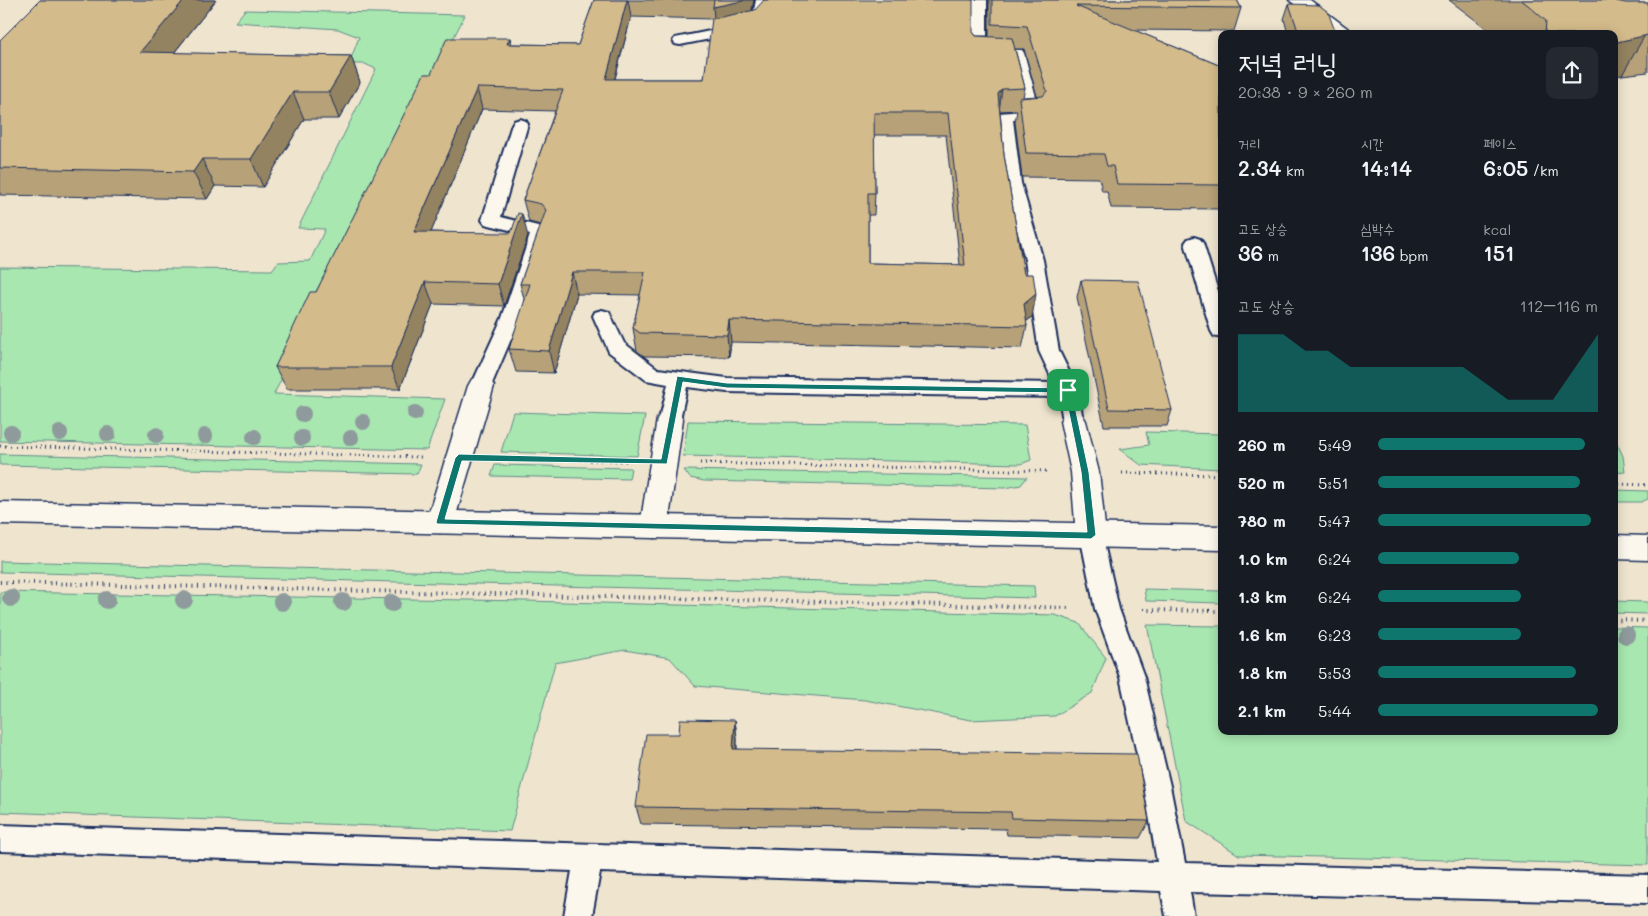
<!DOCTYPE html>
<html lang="ko">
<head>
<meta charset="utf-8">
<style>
  body { margin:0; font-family:Mali,"Poor Story",sans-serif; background:#242831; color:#f1f3f6; height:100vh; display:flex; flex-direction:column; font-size:19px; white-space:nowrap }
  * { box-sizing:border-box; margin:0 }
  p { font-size:16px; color:#9ea1a6 }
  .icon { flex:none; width:28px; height:28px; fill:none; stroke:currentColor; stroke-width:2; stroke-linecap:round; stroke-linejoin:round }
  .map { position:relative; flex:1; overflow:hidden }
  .side { position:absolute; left:1218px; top:30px; width:400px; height:705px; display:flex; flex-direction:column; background:#171b24; border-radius:10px; box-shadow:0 2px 12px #0003 }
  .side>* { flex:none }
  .pin { position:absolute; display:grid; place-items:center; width:42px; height:42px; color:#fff; margin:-21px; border-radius:10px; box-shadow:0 2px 8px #0006 }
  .round { display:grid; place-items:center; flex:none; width:52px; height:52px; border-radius:10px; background:#242831 }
  .head { display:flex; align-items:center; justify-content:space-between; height:85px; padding:0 20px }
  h1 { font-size:28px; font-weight:600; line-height:38px }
  .stats { display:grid; grid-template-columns:repeat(3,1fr); gap:8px; height:85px; padding:5px 20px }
  .stats div { display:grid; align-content:center }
  .stats b { font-size:21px; font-weight:600 }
  .stats small { font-size:14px; font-weight:400 }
  .stats p { font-size:14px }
  .chart { height:140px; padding:10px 20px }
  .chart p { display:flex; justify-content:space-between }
  .chart svg { width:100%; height:90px; margin-top:5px; fill:#0f766e; opacity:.7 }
  ul { padding:0 20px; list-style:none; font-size:16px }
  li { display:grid; grid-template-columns:80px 60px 1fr; align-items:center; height:38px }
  li i { height:12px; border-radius:6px; background:#0f766e }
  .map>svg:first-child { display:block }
  .green { fill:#a8e7b0; stroke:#628b87 }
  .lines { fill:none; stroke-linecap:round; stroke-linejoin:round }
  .service-casing { stroke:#1b2f5e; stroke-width:4 }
  .minor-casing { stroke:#1b2f5e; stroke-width:3 }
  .secondary-casing { stroke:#1b2f5e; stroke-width:3 }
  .path-far1 { stroke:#1b2f5e; stroke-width:3; stroke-dasharray:1 4; stroke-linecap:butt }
  .path { stroke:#1b2f5e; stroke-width:4; stroke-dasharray:1 4.5; stroke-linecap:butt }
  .service { fill:#fbf7ec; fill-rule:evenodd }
  .minor { fill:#fbf7ec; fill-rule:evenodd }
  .secondary { fill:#fbf7ec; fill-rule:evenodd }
  .tree { fill:#8e9a9c }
  .wall { fill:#b6a178; stroke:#1b2f5e; fill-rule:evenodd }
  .shaded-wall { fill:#948361; stroke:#1b2f5e }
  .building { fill:#d4bb8b; stroke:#1b2f5e; fill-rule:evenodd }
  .route { fill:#0f766e; stroke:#fff; fill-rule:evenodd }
</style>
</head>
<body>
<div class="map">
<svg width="1648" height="916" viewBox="0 0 1648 916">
  <rect width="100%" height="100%" fill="#efe5cf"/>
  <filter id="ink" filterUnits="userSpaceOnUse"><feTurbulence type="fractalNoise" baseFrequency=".02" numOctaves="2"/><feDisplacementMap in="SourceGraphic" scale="10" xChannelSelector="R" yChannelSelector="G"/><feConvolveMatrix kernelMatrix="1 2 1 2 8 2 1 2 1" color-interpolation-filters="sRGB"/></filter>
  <g filter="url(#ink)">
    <path class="green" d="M245,10L465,15L274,394L445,399L427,450L0,441V267L272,270L278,262L310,261L325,229L298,228L376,69L365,64H349L359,37L338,29L235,22Z
      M513,412L645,416L637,456L501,452Z
      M688,421L1025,425L1031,460L1021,464L683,456Z
      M1146,432L1221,434V469L1141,465L1120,449L1149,445Z
      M1614,437L1623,456L1625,472L1614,473Z
      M0,454L421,464L417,474L0,465Z
      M495,465L631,468L629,479L491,476Z
      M684,470L1027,477L1021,485L1005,488L704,481L690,478Z
      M1614,490L1648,491V499L1641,502H1614Z
      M0,561L1034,586L1035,598L0,572Z
      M1144,589L1221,591V603L1146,601Z
      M0,592L526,601L1055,615L1079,623L1106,658L1092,693L1055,716L971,720L865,700L695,686L670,658L625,650L555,663L510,831L0,812Z
      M1614,601L1648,602V614L1614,613Z
      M1147,625L1221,626V731H1614V627L1648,628V865L1239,855L1186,821Z"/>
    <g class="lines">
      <g class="service-casing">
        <path id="service" d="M756,0H770L767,16L755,30L680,45L675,44L673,41L675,38L745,24L753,15Z
          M973,0H987V49L1022,50L1024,53L1041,115L1039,118L1013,120L1021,183L1043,260L1059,351L1078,390L1083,421L1080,426L1073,429L1066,426L1063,421L1059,397L727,392L687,387L680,419L677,424L670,427L663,424L660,419L668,384L646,380L609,352L593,316L595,312L602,310L609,312L624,343L658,369L727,378L1054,383L1039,351L1025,260L1005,183L997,116L999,113L1024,111L1011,57L975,56L973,53Z
          M520,119L526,121L528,124L501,217L546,228L549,232L520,318L491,386L488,391L481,393L474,391L471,386L502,318L530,235L485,224L482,220L512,124L514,121Z
          M1194,237L1200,239L1203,243L1221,301V338L1214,336L1211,331L1185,243L1188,239Z
          M1091,526L1099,529L1102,535L1119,609L1144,677L1170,786L1185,863L1648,875V903L1190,892L1194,916H1166L1161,891L600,872L592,916H564L572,871L0,851V825L1157,862L1144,786L1120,677L1095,609L1080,535L1083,529Z"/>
      </g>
      <g class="minor-casing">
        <path id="minor" d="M1289,0H1310L1355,34H1334Z
          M481,377L490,379L494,386L454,522L450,530L440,533L430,530L426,522L468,386L472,379Z
          M670,409L679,412L683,419L668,526L664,534L654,538L644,534L640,526L657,419L661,412Z
          M1073,411L1082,414L1086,421L1099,472L1106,535L1101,543L1091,547L1081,543L1076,535L1071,472L1060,421L1064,414Z"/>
      </g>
      <g class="secondary-casing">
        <path id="secondary" d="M0,502L1221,526V550L0,524Z
          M1614,535L1648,536V560L1614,559Z"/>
      </g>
      <path class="path-far1" d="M0,446L423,457
        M495,458L628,461
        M700,463L1048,471
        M1122,473L1221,475
        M1614,484L1648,485"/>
      <path class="path" d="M0,582L1072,608
        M1143,610L1221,611
        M1614,620L1648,621"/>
      <use href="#service" class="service"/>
      <use href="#minor" class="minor"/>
      <use href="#secondary" class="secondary"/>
    </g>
    <g class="tree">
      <circle cx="415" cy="413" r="8"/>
      <circle cx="303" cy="414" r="8"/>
      <circle cx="363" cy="422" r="8"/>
      <circle cx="11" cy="433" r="8"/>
      <circle cx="60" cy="433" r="8"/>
      <circle cx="108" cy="434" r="8"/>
      <circle cx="156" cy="435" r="8"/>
      <circle cx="205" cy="436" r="8"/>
      <circle cx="254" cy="437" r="8"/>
      <circle cx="302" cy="438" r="8"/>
      <circle cx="351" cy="438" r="8"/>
      <circle cx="11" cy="598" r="9"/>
      <circle cx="107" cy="600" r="9"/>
      <circle cx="184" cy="600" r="9"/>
      <circle cx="282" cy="602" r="9"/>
      <circle cx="343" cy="602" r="9"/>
      <circle cx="392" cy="603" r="9"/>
      <circle cx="1626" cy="635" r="9"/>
    </g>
    <path class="wall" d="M40,0H216L174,53L351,56L360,82L339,119H304L263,187L215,186L207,199L0,195V40Z
      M594,0H754L752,11L973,32L976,36H989V0H1237L1241,8L1234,31L1134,30L1221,66V209L1111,208L1107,191H1102L1099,178L1022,177L1015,122L1017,110L1000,111L1004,155L1024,274L1032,317L1026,322L1027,326L1022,348L731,342L729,357L644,356L637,351L633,328L640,295L577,294L554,373L516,372L509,349L525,302L520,284L541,225L529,222L523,200L555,111L482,109L431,232L528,236L504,306L433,304L400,389H287L275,367L316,292L431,74L510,38L511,44L578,45ZM631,17L713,19L704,79H615ZM1015,49H1024L1037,96L1023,97L1025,88ZM874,135H946L960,265L868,263V215H874L875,193Z
      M1449,0H1611L1626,3H1648V72L1622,75L1614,34H1494Z
      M1289,4L1336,34H1288L1284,19Z
      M1081,280L1172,410L1167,426H1104L1077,297Z
      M735,720L737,738V749L1149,821L1140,838L1007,835L1006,829L641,824L636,807Z"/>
    <path class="shaded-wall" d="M184,0H216L153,79L140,52Z
      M627,0H628L631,17L609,100L606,79Z
      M744,0H754L751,14L715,28L713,7Z
      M1645,35L1622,75L1614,77V47L1617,42Z
      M510,38L515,60L507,44Z
      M351,56L360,82L339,119L329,92Z
      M477,88L482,109L422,254L414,232Z
      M1002,89L999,111L998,94Z
      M293,92L304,119L263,187L251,159Z
      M202,159L215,186L207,199L193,172Z
      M522,214L528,236L504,306L498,284Z
      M572,272L577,294L554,373L549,351Z
      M425,282L433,304L400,389L391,367Z
      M1036,294L1032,317L1021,325L1024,304Z
      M729,320L731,342L729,357L727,335Z
      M735,720L737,738L736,767L733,749Z"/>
    <path class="building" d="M40,0H184L140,52L351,56L329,92H293L251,159H202L193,172L0,168V40Z
      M594,0H627L606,79H704L712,19L755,10L764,0H973V32L976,36L1012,38L1025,88L1002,89L998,94L1004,155L1024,274H1033L1036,294L1024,304L1027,326L729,320L727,335L640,333L633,328L645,272H572L549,351L509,349L530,284H520L546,210L541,204L523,200L563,90L477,88L414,232L511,233L518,213L522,214L498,284L425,282L391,367H275L310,292H316L424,74H431L447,38H510L507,44L578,45ZM874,113H948L965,265L868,263V193H875Z
      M714,0H744L743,1L713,7Z
      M992,0H1237L1241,8L1076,6L1221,66V185L1117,184L1113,166H1107L1104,154L1026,153L1019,98L1043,96L1047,91L1027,26L992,24Z
      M1521,0H1611L1626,3H1648V35L1617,42L1614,53V34H1545L1546,21L1528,5Z
      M1289,4L1319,5L1328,12L1336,34H1299Z
      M1081,280L1138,281L1172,410L1109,409Z
      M680,719L735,720L733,749L1137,754L1149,821L1012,818L1011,812L636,807L646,734H679Z"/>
  </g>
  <path class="route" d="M677,376L727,383L1071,388L1089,472L1096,535L1091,539L437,524L436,522L455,458L459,454L661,459ZM683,382L727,388L1065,393L1081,472L1087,532L445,519L462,461L667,464Z"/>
</svg>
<div class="pin" style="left:1068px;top:390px;background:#1e9e55"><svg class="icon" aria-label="arrive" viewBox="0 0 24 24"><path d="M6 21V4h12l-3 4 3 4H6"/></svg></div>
<section class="side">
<div class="head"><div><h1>저녁 러닝</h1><p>20:38 · 9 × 260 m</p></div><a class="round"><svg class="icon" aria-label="share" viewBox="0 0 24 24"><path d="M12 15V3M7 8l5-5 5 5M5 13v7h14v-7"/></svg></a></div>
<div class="stats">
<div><p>거리</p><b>2.34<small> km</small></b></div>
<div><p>시간</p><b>14:14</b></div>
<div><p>페이스</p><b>6:05<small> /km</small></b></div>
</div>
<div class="stats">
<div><p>고도 상승</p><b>36<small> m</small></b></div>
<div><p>심박수</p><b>136<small> bpm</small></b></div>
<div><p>kcal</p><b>151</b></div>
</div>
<div class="chart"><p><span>고도 상승</span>112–116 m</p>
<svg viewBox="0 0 160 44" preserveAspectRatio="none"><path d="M0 44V6L10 6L20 6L30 14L40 14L50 22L60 22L70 22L80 22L90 22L100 22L110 30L120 38L130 38L140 38L150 22L160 6V44z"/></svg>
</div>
<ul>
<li><b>260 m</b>5:49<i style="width:94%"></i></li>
<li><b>520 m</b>5:51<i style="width:92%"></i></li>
<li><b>780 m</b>5:47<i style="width:97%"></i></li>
<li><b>1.0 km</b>6:24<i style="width:64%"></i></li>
<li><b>1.3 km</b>6:24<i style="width:65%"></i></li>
<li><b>1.6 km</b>6:23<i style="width:65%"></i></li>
<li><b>1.8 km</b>5:53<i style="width:90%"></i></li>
<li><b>2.1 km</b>5:44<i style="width:100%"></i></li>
</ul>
</section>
</div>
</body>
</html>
